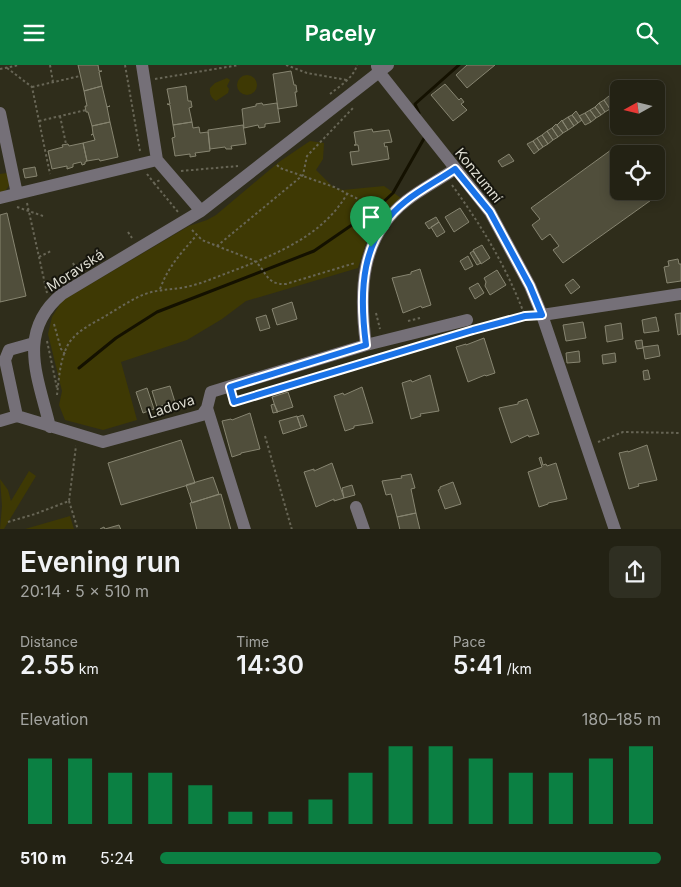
<!DOCTYPE html>
<html lang="en">
<head>
<meta charset="utf-8">
<style>
  body { margin:0; font-family:Inter,sans-serif; background:#2f2f22; color:#f1f3f6; height:100vh; display:flex; flex-direction:column; font-size:19px; white-space:nowrap }
  * { box-sizing:border-box; margin:0 }
  p { font-size:16px; color:#a3a4a0 }
  .icon { flex:none; width:28px; height:28px; fill:none; stroke:currentColor; stroke-width:2; stroke-linecap:round; stroke-linejoin:round }
  .map { position:relative; height:464px; overflow:hidden }
  .panel { display:flex; flex-direction:column; background:#232214; flex:1 }
  .panel>* { flex:none }
  .needle { width:32px; rotate:262deg }
  .fabs { position:absolute; left:610px; top:15px; display:grid; gap:10px }
  .fabs a { display:grid; place-items:center; width:55px; height:55px; border-radius:8px; background:#232214; box-shadow:0 2px 12px #0003,0 0 0 1px #403f34; font-size:25px }
  .pin { position:absolute; display:grid; place-items:center; width:42px; height:42px; color:#fff; margin:-51px -21px; border-radius:50% 50% 50% 0; rotate:-45deg; box-shadow:0 0 5px #0007 }
  .pin .icon { rotate:45deg }
  .round { display:grid; place-items:center; flex:none; width:52px; height:52px; border-radius:8px; background:#2f2f22 }
  .head { display:flex; align-items:center; justify-content:space-between; height:85px; padding:0 20px }
  h1 { font-size:28px; font-weight:600; line-height:38px }
  .metrics { display:grid; grid-template-columns:repeat(3,1fr); gap:8px; height:85px; padding:5px 20px }
  .metrics div { display:grid; align-content:center }
  .metrics b { font-size:25px; font-weight:600 }
  .metrics small { font-size:14px; font-weight:400 }
  .metrics p { font-size:14px }
  .chart { height:140px; padding:10px 20px }
  .chart p { display:flex; justify-content:space-between }
  .chart svg { width:100%; height:90px; margin-top:5px; stroke:#0b8043; stroke-width:6 }
  ul { padding:0 20px; list-style:none; font-size:16px }
  li { display:grid; grid-template-columns:80px 60px 1fr; align-items:center; height:38px }
  li i { height:12px; border-radius:6px; background:#0b8043 }
  header { display:flex; justify-content:space-between; align-items:center; height:65px; padding:0 20px; background:#0b8043; color:#fff; font-size:22px; font-weight:600 }
  .map>svg:first-child { display:block }
  .green { fill:#3e3904 }
  .lines { fill:none; stroke-linecap:round; stroke-linejoin:round }
  .stream { stroke:#141100; stroke-width:3 }
  .building { fill:#504e3b; stroke:#878571 }
  .path { stroke:#686656; stroke-width:2; stroke-dasharray:2.5 2.5; stroke-linecap:butt }
  .minor { stroke:#757078; stroke-width:12 }
  .route-casing { stroke:#fff; stroke-width:10 }
  .route { stroke:#1a73e8; stroke-width:6 }
  .labels { text-anchor:middle; dominant-baseline:central; stroke-width:4; stroke-linejoin:round; paint-order:stroke }
  .street-label { font-size:14px; fill:#dfded3; stroke:#16150d }
</style>
</head>
<body>
<header><svg class="icon" aria-label="menu" viewBox="0 0 24 24"><path d="M4 6h16M4 12h16M4 18h16"/></svg>Pacely<svg class="icon" aria-label="search" viewBox="0 0 24 24"><circle cx="10" cy="10" r="6"/><path d="M15 15l6 6"/></svg></header>
<div class="map">
<svg width="681" height="465" viewBox="0 0 681 465">
  <rect width="100%" height="100%" fill="#2f2d1b"/>
  <path class="green" d="M237 20a10 10 0 1 1 20 0a10 10 0 1 1-20 0Z
    M227,13L230,15L227,21L229,24L228,28L216,36C211,33 209,29 210,23L215,18Z
    M310,76L324,78L323,94L316,105L334,123L343,125L384,121L401,133L370,165L358,203L246,236L222,254L187,275L121,297L137,355L103,365L65,355L59,340L62,326L48,269L52,252L62,236L189,161L207,155L216,150L279,97Z
    M7,108L10,119L6,125L0,128V109Z
    M29,406L36,411L4,464H0L2,441L0,414L8,425L11,436Z
    M70,451L74,464H25Z"/>
  <g class="lines">
    <path class="stream" d="M419,48L415,39L459,0
      M79,303L116,273L157,247L314,186L378,142L393,128L426,70"/>
  </g>
  <path class="building" d="M78,0H98L99,6H102L99,7L102,21L84,26Z
    M467,0H495L467,23L456,10Z
    M291,6L294,20H296L297,27H295L297,41L278,44L273,9Z
    M445,19L459,35L461,33L464,37L461,39L467,45L453,56L431,30Z
    M102,21L107,42L110,41L107,42L110,57L92,61L88,47H86L85,41H87L84,26Z
    M186,21L188,36H191L192,42L189,43L192,57L173,60L170,40L167,39H170L167,24Z
    M609,31L615,40L610,44L604,35Z
    M604,35L610,44L605,47L599,38Z
    M262,38L263,40L277,38L280,57L265,59V62L259,63L258,60L244,63L242,44L256,41V39Z
    M599,38L605,47L601,50L595,42Z
    M595,42L601,50L596,53L590,45Z
    M590,45L596,53L591,57L585,48Z
    M576,46L582,55L578,58L572,50Z
    M585,48L591,57L585,60L579,51Z
    M572,50L578,58L574,61L568,52Z
    M568,52L574,61L568,65L562,56Z
    M562,55L568,65L563,68L557,60Z
    M110,57L118,92L100,96L99,94L87,96L83,78L95,75L93,69L91,70L93,69L92,61Z
    M192,57L193,63L199,62L200,68L208,67L210,86L195,88L196,91L190,92V89L175,91L172,73L175,72L173,60Z
    M556,59L563,68L558,72L552,63Z
    M243,60L246,79L231,81L232,84H226L225,82L210,84L208,65Z
    M552,63L558,72L553,75L547,66Z
    M372,64L373,67L389,65L392,77L384,78L385,82L387,81L389,94L352,100L350,87L359,86L358,80H354H356L354,67Z
    M547,66L553,75L548,79L542,70Z
    M542,70L548,79L543,82L537,73Z
    M537,73L543,82L539,85L533,76Z
    M533,76L539,85L534,89L527,79Z
    M83,78L87,96L85,97V99L82,100L81,97L73,99V102L67,104V101L52,104L48,86L63,82L62,80L68,79L69,81Z
    M611,85L619,95V126H649L654,133L563,198L553,185L559,181L550,169L542,175L532,160L540,154L531,143Z
    M509,89L514,96L502,102L498,96Z
    M35,102L37,111L25,113L23,104Z
    M460,143L469,157L454,167L445,152Z
    M7,148L26,231L0,237V150Z
    M436,152L439,157L429,164L425,158Z
    M439,157L445,167L437,172L431,162Z
    M482,180L490,193L481,199L473,185Z
    M473,186L481,198L477,200L470,188Z
    M468,191L473,201L465,205L460,196Z
    M678,194L679,199H681V216L667,218L664,202L669,201L668,196Z
    M420,204L431,240L422,243L421,241L403,248L392,213L411,209V207Z
    M497,205L506,220L490,230L485,221L486,217L484,213Z
    M573,214L580,222L571,229L565,220Z
    M478,218L484,228L475,234L469,223Z
    M292,237L297,254L277,260L272,244Z
    M681,248V269L678,270L675,249Z
    M266,250L270,263L260,266L256,253Z
    M656,252L659,266L644,268L642,255Z
    M583,257L586,273L566,276L563,260Z
    M621,258L623,274L607,277L605,261Z
    M484,273L495,308L486,311L485,310L468,317L456,282L466,279V280Z
    M642,275L643,283L637,284L635,276Z
    M658,280L660,291L645,294L643,282Z
    M579,286L580,297L567,298L566,288Z
    M615,288L616,297L603,299L602,290Z
    M648,305L650,314L644,315L643,306Z
    M430,310L439,346L420,349L421,351L411,354L402,318L411,315L412,317Z
    M170,321L175,337L157,342L152,326Z
    M362,322L373,358L354,361V363L345,366L334,331L343,328L344,330Z
    M147,323L154,344L143,348L136,327Z
    M288,327L293,342L277,347L272,332Z
    M527,334L539,369L529,372L528,370L511,378L499,343L518,339V337Z
    M274,339L278,347L273,348L271,340Z
    M250,348L260,384L241,388V389L232,392L222,356L231,354L232,355Z
    M303,350L307,361L301,363L297,352Z
    M297,351L301,363L283,369L279,356Z
    M181,375L195,418L121,440L108,398Z
    M647,380L657,415L638,419L639,421L629,424L619,388L628,386V387Z
    M541,392L543,400L546,399L547,401L556,398L567,434L548,438V439L539,442L528,407L542,402L539,393Z
    M332,398L344,433L334,436V434L316,442L304,407L314,404V406Z
    M411,409L415,423L411,424L416,448L397,452L391,429L386,430L382,416L402,413L401,411Z
    M213,412L219,429L192,438L186,420Z
    M453,417L461,439L445,444L438,425L440,424V422Z
    M352,420L355,430L344,433L342,423Z
    M221,429L231,465H197L190,438Z
    M416,448L420,465H400L397,452Z
    M119,460L121,465H101L100,464L104,462L105,464Z"/>
  <g class="lines">
    <path class="path" d="M50,0L53,17
      M125,0L140,86
      M286,0L307,8L347,15
      M7,3L32,22L50,109
      M0,4L19,0
      M155,14L239,0
      M32,22L80,11
      M330,29C340,21 354,12 357,0
      M60,51L66,79
      M39,56L86,45
      M277,100L280,103L334,122L380,145
      M181,106L238,101
      M147,109L154,118L160,115
      M154,118L178,147
      M452,120C483,163 506,201 525,251
      M27,138L47,228
      M17,142L43,151
      M192,165L202,175L217,181L303,110L307,91L353,43
      M128,167L132,173
      M217,181L253,195C267,204 264,220 286,219L355,198
      M39,192L51,186
      M73,198L77,206
      M160,224C168,202 181,188 196,171
      M376,248L380,264
      M408,256L420,253
      M54,259L61,284L65,289
      M474,265L530,250
      M47,276L57,323
      M57,330C59,313 60,293 69,278C77,266 90,260 102,253C116,245 130,235 145,229C159,224 172,225 186,222C201,219 216,212 230,207C274,190 322,172 347,129
      M233,332L234,337L433,277
      M265,371L292,465
      M598,377L623,367L681,368
      M69,436L78,465
      M8,457L35,449L69,436L76,381"/>
    <path class="minor" d="M142,0L157,95L201,146
      M377,1L379,7L490,147L530,221L542,250L615,465
      M0,48L17,129
      M0,133L157,95
      M542,250L681,229
      M366,280C359,227 360,172 406,136C421,124 439,115 455,104
      M207,343L245,465
      M17,351L5,295L9,285L34,278
      M0,356L17,351L103,377L202,350L207,343L211,327L366,280L467,255
      M50,362C38,312 16,267 62,229L201,146L388,0
      M356,442L364,465"/>
  </g>
  <g class="lines">
    <g class="route-casing">
      <path id="route" d="M455,104L490,147L530,221L542,250L525,251L473,265L234,337L230,322L366,280C359,227 360,172 406,136C421,124 439,115 455,104Z"/>
    </g>
    <use href="#route" class="route"/>
  </g>
  <g class="labels">
    <g class="street-label">
      <text transform="translate(479 110) rotate(51)">Konzumní</text>
      <text transform="translate(75 205) rotate(-33)">Moravská</text>
      <text transform="translate(171 341) rotate(-18)">Ladova</text>
    </g>
  </g>
</svg>
<div class="fabs">
<a><svg class="needle" viewBox="-14 -14 28 28"><path d="M0-13l5 13h-10z" fill="#e53935"/><path d="M0 13l5-13h-10z" fill="#a3a4a0"/></svg></a>
<a><svg class="icon" aria-label="locate" viewBox="0 0 24 24"><circle cx="12" cy="12" r="6"/><path d="M12 2v4M12 18v4M2 12h4M18 12h4"/></svg></a>
</div>
<div class="pin" style="left:371px;top:182px;background:#1e9e55"><svg class="icon" aria-label="arrive" viewBox="0 0 24 24"><path d="M6 21V4h12l-3 4 3 4H6"/></svg></div>
</div>
<section class="panel">
<div class="head"><div><h1>Evening run</h1><p>20:14 · 5 × 510 m</p></div><a class="round"><svg class="icon" aria-label="share" viewBox="0 0 24 24"><path d="M12 15V3M7 8l5-5 5 5M5 13v7h14v-7"/></svg></a></div>
<div class="metrics">
<div><p>Distance</p><b>2.55<small> km</small></b></div>
<div><p>Time</p><b>14:30</b></div>
<div><p>Pace</p><b>5:41<small> /km</small></b></div>
</div>
<div class="chart"><p><span>Elevation</span>180–185 m</p>
<svg viewBox="0 0 160 44" preserveAspectRatio="none"><path d="M5 44V12M15 44V12M25 44V19M35 44V19M45 44V25M55 44V38M65 44V38M75 44V32M85 44V19M95 44V6M105 44V6M115 44V12M125 44V19M135 44V19M145 44V12M155 44V6"/></svg>
</div>
<ul>
<li><b>510 m</b>5:24<i style="width:100%"></i></li>
</ul>
</section>
</body>
</html>
